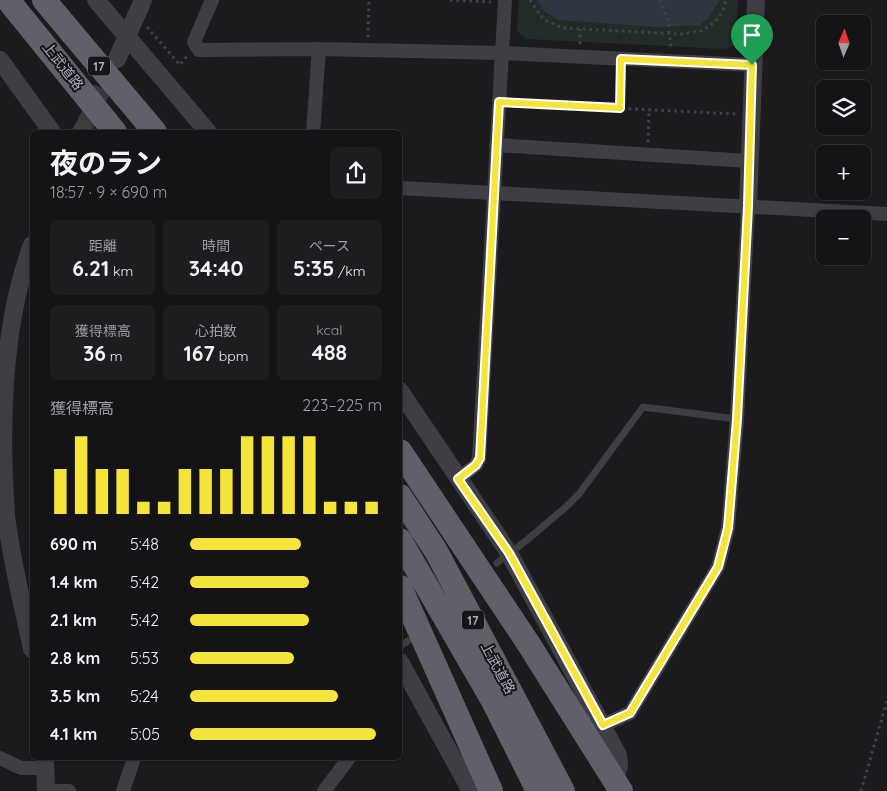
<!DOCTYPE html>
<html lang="ja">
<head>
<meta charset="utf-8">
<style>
  body { margin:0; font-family:Quicksand,"Noto Sans JP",sans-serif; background:#1d1d1f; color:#f1f3f6; height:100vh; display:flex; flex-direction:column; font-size:19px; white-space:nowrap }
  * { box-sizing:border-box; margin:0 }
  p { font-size:16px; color:#9d9ea1 }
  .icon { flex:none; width:28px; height:28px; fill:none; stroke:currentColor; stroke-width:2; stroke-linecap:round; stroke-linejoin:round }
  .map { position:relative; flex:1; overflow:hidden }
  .sheet { position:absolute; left:30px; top:130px; width:372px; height:630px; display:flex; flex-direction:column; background:#141416; border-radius:8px; box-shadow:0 1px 4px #0004,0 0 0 1px #333335 }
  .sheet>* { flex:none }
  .needle { width:32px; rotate:2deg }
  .tools { position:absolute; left:816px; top:15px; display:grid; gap:10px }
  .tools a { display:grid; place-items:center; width:55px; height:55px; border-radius:8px; background:#141416; box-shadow:0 1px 4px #0004,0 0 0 1px #333335; font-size:25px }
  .pin { position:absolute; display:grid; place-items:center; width:42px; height:42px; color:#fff; margin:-51px -21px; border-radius:50% 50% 50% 0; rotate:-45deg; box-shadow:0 0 5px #0007 }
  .pin .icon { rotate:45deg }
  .round { display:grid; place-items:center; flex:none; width:52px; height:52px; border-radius:8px; background:#1d1d1f }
  .headline { display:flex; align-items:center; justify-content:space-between; height:85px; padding:0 20px }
  h1 { font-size:28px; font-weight:700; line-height:38px }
  .stats { display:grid; grid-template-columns:repeat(3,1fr); gap:8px; height:85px; padding:5px 20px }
  .stats div { display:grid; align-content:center; border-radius:8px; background:#1d1d1f; text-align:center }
  .stats b { font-size:21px; font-weight:700 }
  .stats small { font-size:14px; font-weight:400 }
  .stats p { font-size:14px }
  .chart { height:140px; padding:10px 20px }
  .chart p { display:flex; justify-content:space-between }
  .chart svg { width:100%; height:90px; margin-top:5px; stroke:#f5e53b; stroke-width:6 }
  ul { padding:0 20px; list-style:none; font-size:16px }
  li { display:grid; grid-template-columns:80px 60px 1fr; align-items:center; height:38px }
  li i { height:12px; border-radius:6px; background:#f5e53b }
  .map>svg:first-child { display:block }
  .green { fill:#222c26 }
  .water { fill:#303542 }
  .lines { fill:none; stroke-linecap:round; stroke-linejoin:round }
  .tertiary-tunnel { stroke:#38383d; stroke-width:18; stroke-dasharray:18 9; stroke-linecap:butt }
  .path { stroke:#414249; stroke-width:3; stroke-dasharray:2.5 4; stroke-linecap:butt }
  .service { stroke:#3e3e44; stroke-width:7 }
  .minor { stroke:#3e3e44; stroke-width:14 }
  .tertiary { stroke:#3e3e44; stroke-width:18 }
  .trunk { stroke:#60606a; stroke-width:24 }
  .route-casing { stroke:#fff; stroke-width:10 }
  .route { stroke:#f5e53b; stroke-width:6 }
  .labels { text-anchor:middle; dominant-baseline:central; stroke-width:4; stroke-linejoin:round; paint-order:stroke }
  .shield { fill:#161618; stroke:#80808c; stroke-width:1 }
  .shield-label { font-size:12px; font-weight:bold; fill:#adaebd }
  .street-label { font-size:14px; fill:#adaebd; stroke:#161618 }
</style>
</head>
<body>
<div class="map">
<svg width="887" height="791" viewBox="0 0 887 791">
  <rect width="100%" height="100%" fill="#1b1b1d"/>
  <path class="green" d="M519,0H738L736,44L725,49L526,39L517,31Z"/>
  <path class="water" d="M537,0H720L708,18L700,25L658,27L558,20L544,11Z"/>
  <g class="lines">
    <path class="tertiary-tunnel" d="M83,129L112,68"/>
    <path class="path" d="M450,0L491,2
      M530,0L543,19L562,28L681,34L701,31L715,22L723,11L726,0
      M660,0L668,21L671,48
      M147,27L180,65L187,56
      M368,37L369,0
      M580,44V29
      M512,103L736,114
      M620,108L621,72
      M648,142L649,110
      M861,791L887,701"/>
    <path class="service" d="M497,563L527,540L567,506L579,494L643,407L737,419
      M400,646L408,641"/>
    <path class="minor" d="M212,0L194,42L199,50L319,49L502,53L753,65
      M313,132L319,49
      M496,145L749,161
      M400,188L887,214
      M458,479L476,465L479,459L505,0
      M603,725L630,713L718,567L728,528L737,419L748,206
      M0,758L21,768H46
      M46,791H69
      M123,791L134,758
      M324,791L349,758"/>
    <path class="tertiary" d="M96,0L208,132
      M117,59L143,0
      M0,60L52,132
      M81,132L83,129
      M748,206L756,0
      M32,245C1,327 0,428 6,515C11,560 23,605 32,649
      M400,391L509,553L618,755L619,766L614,780
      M400,662L471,791
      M45,758L46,791"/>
    <path class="trunk" d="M8,0L115,132
      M44,0L155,132
      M400,451L528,643L621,791
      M400,496L436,551L563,791
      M400,540L493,701L538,791
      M400,587L491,791"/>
  </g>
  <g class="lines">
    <g class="route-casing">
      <path id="route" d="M621,59L752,65L748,206L737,419L728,528L718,567L630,713L603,725L509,553L458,479L476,465L480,458L499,102L620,108Z"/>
    </g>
    <use href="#route" class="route"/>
  </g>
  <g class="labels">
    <g class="shield">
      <rect x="88" y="56.5" width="22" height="19" rx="4"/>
      <rect x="462" y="610.5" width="22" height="19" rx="4"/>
    </g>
    <g class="shield-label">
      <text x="99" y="66">17</text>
      <text x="473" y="620">17</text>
    </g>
    <g class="street-label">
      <text transform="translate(63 66) rotate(52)">上武道路</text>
      <text transform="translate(498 668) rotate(62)">上武道路</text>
    </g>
  </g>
</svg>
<div class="tools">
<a><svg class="needle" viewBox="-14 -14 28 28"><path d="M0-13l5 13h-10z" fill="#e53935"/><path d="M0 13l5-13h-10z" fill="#9d9ea1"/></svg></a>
<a><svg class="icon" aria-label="layers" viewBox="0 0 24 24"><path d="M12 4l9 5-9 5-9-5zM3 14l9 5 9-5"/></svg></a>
<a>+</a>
<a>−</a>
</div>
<div class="pin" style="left:752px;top:65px;background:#1e9e55"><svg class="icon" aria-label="arrive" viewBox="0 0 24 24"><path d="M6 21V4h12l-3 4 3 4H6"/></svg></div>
<section class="sheet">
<div class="headline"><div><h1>夜のラン</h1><p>18:57 · 9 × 690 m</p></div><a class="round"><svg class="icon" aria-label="share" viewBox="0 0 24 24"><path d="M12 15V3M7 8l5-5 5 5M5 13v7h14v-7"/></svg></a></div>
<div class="stats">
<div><p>距離</p><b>6.21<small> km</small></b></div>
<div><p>時間</p><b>34:40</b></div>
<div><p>ペース</p><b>5:35<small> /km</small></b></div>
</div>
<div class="stats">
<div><p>獲得標高</p><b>36<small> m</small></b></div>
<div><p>心拍数</p><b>167<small> bpm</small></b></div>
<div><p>kcal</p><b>488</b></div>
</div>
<div class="chart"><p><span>獲得標高</span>223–225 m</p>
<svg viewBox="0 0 160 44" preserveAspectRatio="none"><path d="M5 44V22M15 44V6M25 44V22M35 44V22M45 44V38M55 44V38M65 44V22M75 44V22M85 44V22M95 44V6M105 44V6M115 44V6M125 44V6M135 44V38M145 44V38M155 44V38"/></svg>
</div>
<ul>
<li><b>690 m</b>5:48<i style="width:58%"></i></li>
<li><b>1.4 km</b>5:42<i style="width:62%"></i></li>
<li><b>2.1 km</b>5:42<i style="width:62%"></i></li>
<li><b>2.8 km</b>5:53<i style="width:54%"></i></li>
<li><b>3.5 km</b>5:24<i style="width:77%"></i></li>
<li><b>4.1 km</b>5:05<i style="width:97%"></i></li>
</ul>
</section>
</div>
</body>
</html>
